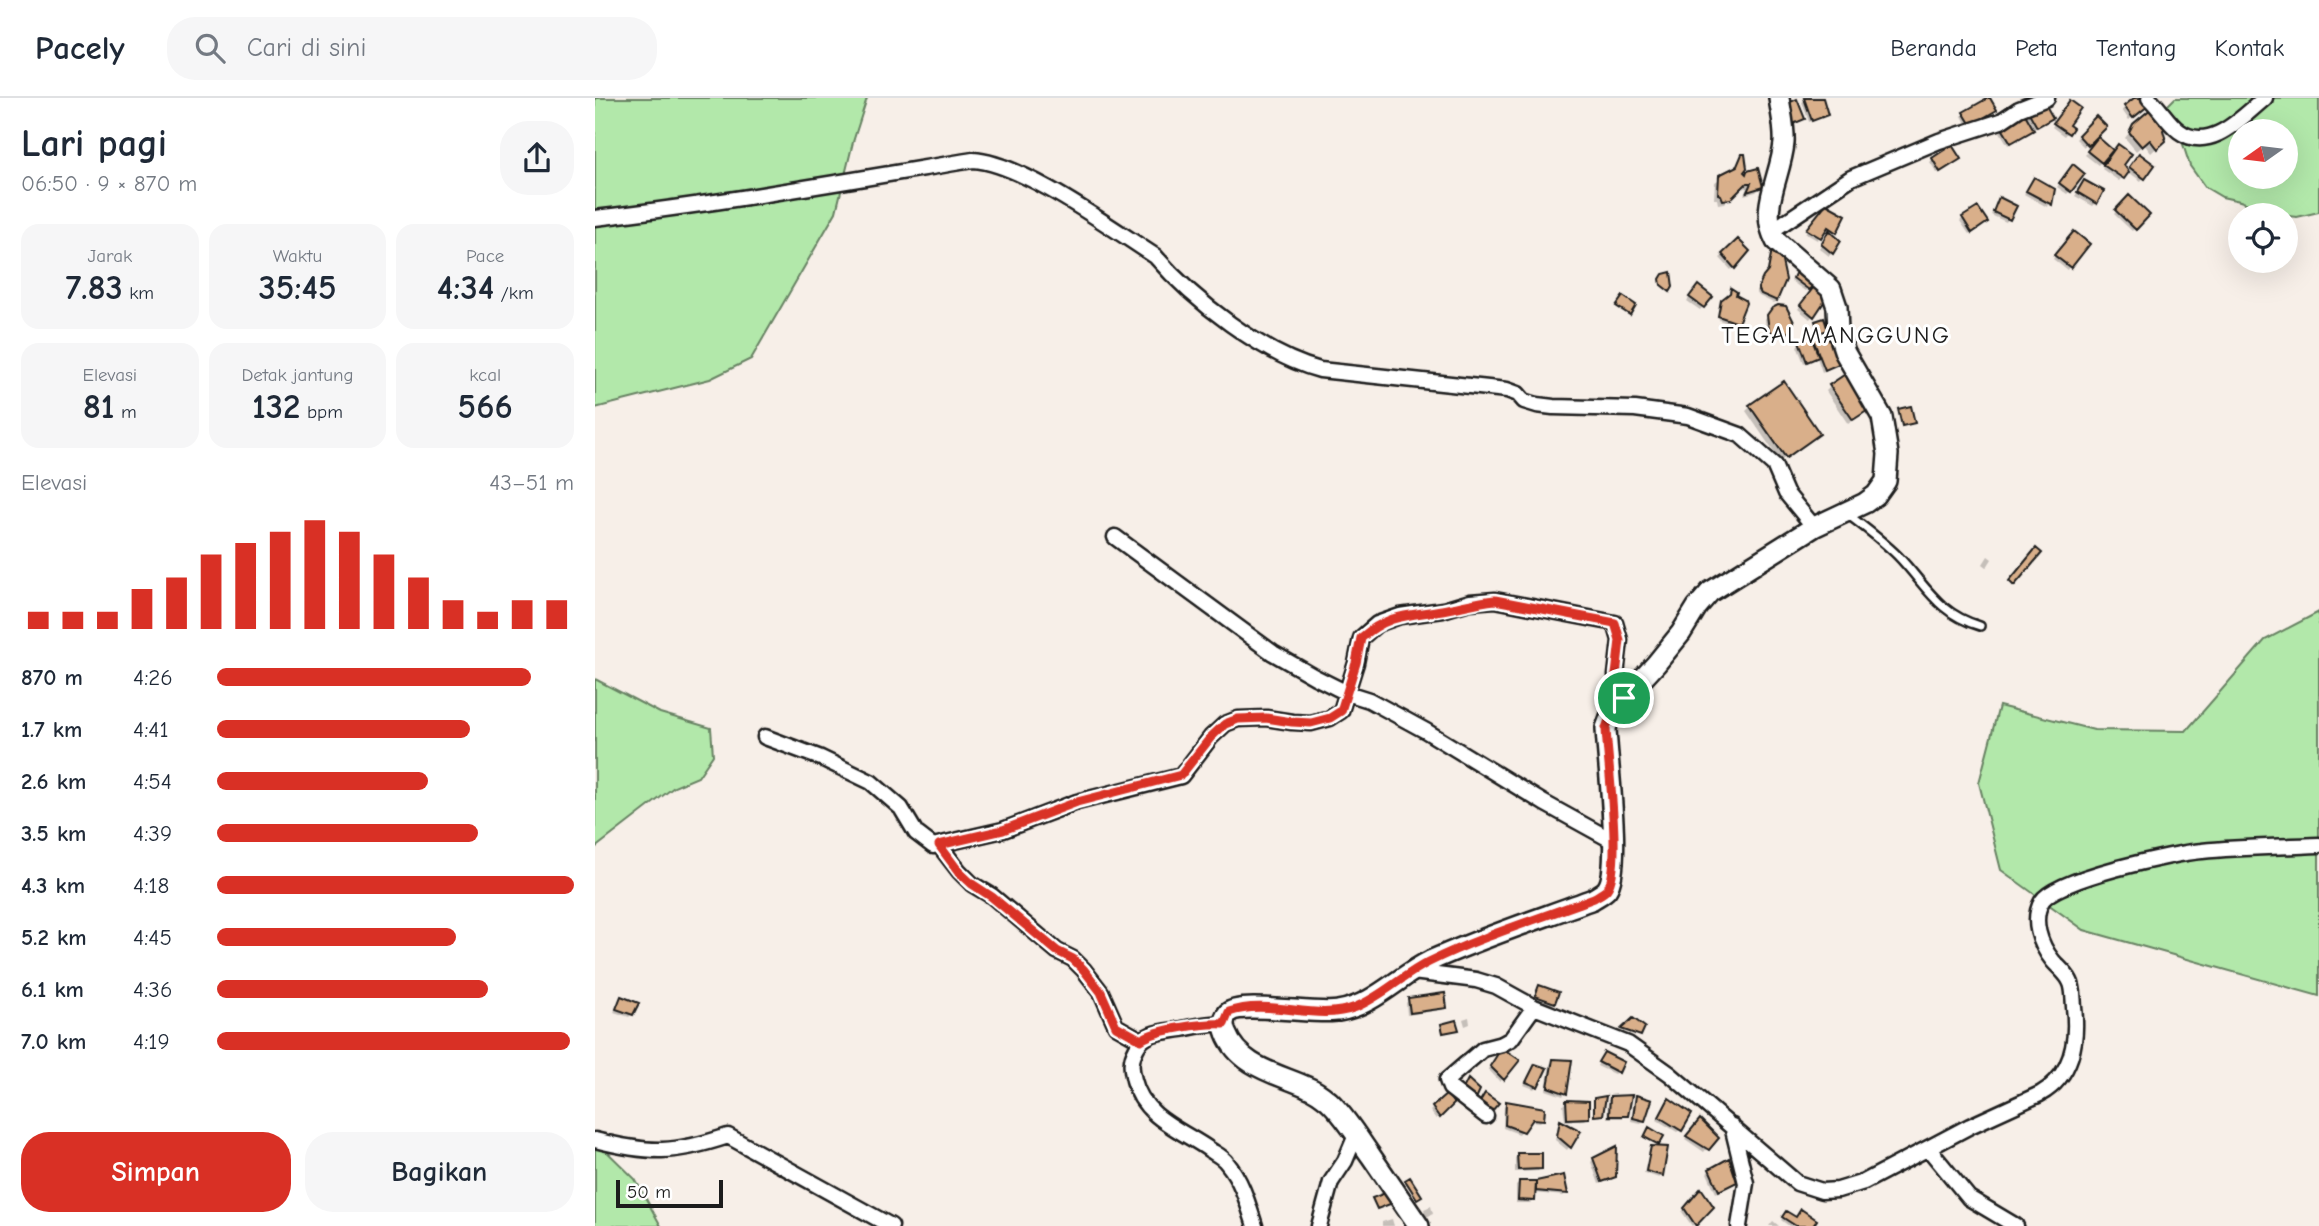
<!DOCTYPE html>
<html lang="id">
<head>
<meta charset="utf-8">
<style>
  body { margin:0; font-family:"Comic Neue",sans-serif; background:#f6f6f7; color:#1f2937; height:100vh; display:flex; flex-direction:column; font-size:26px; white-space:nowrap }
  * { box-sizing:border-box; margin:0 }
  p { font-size:23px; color:#747a83 }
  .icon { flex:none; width:38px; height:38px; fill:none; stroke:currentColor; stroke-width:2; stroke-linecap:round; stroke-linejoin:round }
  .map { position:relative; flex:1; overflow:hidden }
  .drawer { display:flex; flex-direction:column; background:#fff; width:595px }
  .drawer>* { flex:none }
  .needle { width:46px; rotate:256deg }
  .fabs { position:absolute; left:1633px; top:21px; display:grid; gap:14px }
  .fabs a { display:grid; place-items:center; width:70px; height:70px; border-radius:50%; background:#fff; box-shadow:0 7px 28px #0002; font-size:35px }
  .scale { position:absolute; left:21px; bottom:18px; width:107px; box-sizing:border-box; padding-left:7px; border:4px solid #1c1c1c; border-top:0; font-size:19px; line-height:24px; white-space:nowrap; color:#1c1c1c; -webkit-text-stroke:5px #fff; paint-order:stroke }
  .pin { position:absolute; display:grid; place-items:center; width:60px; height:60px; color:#fff; margin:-30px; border:4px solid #fff; border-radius:50%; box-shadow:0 2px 7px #0007 }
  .round { display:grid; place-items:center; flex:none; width:74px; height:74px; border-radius:28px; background:#f6f6f7 }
  .headline { display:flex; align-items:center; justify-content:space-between; height:119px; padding:0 21px }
  h1 { font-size:38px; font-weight:700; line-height:52px }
  .figures { display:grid; grid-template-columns:repeat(3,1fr); gap:10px; height:119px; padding:7px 21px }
  .figures div { display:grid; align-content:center; border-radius:18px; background:#f6f6f7; text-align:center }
  .figures b { font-size:35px; font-weight:700 }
  .figures small { font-size:19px; font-weight:400 }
  .figures p { font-size:19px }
  .chart { height:196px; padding:14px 21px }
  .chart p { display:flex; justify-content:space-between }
  .chart svg { width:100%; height:126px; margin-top:7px; stroke:#d93025; stroke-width:6 }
  .button { display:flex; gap:14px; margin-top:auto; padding:14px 21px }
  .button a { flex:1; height:80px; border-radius:28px; background:#d93025; color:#fff; font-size:28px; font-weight:700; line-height:80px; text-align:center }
  .button a+a { background:#f6f6f7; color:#1f2937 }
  ul { padding:0 21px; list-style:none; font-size:23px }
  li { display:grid; grid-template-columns:112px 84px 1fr; align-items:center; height:52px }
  li i { height:18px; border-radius:9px; background:#d93025 }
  header { display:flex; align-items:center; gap:42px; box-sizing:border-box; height:98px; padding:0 35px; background:#fff; border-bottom:2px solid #e0e1e3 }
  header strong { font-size:33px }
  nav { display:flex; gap:38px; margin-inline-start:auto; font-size:24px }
  .search { width:490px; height:63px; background:#f6f6f7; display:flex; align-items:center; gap:18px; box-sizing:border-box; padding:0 24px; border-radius:28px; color:#747a83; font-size:26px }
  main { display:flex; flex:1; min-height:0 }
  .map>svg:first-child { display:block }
  .green { fill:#b2e8aa; stroke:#678263; stroke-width:2; fill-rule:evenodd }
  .shadow { fill:#0003 }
  .building { fill:#d9af8a; stroke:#1c1c1c; stroke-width:2 }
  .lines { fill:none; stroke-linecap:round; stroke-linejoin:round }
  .lane-casing { stroke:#1c1c1c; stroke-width:12 }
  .street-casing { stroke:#1c1c1c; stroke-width:19 }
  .secondary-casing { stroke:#1c1c1c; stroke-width:24 }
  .lane { stroke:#fff; stroke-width:7 }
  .street { stroke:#fff; stroke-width:14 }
  .secondary { stroke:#fff; stroke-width:19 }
  .route-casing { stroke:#fff; stroke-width:14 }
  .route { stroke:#d93025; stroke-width:9 }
  .labels { text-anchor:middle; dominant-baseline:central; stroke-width:6; stroke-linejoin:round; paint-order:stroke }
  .quarter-label { font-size:24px; letter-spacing:2px; fill:#1c1c1c; stroke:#fff }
</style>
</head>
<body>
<header>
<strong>Pacely</strong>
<div class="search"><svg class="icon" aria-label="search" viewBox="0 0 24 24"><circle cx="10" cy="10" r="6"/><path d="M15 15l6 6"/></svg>Cari di sini</div>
<nav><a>Beranda</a><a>Peta</a><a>Tentang</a><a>Kontak</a></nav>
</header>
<main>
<section class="drawer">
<div class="headline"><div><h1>Lari pagi</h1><p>06:50 · 9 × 870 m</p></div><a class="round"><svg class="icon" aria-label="share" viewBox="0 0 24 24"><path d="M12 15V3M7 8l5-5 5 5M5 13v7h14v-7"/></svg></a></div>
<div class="figures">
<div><p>Jarak</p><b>7.83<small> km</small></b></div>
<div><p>Waktu</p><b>35:45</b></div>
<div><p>Pace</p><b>4:34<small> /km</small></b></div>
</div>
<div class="figures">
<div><p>Elevasi</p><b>81<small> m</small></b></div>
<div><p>Detak jantung</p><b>132<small> bpm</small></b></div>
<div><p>kcal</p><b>566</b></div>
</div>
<div class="chart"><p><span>Elevasi</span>43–51 m</p>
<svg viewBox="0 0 160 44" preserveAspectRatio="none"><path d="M5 44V38M15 44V38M25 44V38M35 44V30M45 44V26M55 44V18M65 44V14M75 44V10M85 44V6M95 44V10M105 44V18M115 44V26M125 44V34M135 44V38M145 44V34M155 44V34"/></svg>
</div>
<ul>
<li><b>870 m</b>4:26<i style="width:88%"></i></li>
<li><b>1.7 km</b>4:41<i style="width:71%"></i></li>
<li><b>2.6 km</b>4:54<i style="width:59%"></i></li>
<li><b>3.5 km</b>4:39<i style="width:73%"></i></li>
<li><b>4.3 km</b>4:18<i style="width:100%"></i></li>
<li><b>5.2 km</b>4:45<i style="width:67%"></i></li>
<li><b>6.1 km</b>4:36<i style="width:76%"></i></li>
<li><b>7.0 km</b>4:19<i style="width:99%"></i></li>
</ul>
<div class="button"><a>Simpan</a><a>Bagikan</a></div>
</section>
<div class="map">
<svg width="1724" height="1128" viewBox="0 0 1724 1128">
  <rect width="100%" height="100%" fill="#f7efe8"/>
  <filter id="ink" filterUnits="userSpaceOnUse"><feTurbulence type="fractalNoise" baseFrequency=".0143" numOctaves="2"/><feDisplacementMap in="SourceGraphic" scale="14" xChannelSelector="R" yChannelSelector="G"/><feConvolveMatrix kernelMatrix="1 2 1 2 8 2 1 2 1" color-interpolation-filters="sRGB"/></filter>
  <g filter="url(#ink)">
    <path class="green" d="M0,0H272L258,44L241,114L156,261L115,281L0,310Z
      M1580,0H1724V114L1702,119L1683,117L1645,103L1627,99L1610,89L1595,68L1584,34L1567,13ZM1645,33H1690V79H1645Z
      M1724,514V898L1489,832L1406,772L1384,685L1404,608L1499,632L1591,633L1670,542Z
      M0,581L65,615L116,630L118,657L103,679L79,689L0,750Z
      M0,1042L40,1081L66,1128H0Z"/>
    <path class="shadow" d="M1214,0H1226L1231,17L1214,24L1207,4Z
      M1542,0H1546L1552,7L1534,22L1527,12Z
      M1472,7L1471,28L1475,31L1469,38L1457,29Z
      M1400,12L1373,29L1367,18L1369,15Z
      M1434,14L1456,20L1413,47L1405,34Z
      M1501,21L1509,29L1489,49L1481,41Z
      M1540,27L1569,43L1556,55L1549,46L1541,53L1530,40Z
      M1504,42L1518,54L1531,73L1541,60L1548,80L1546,83L1532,73L1524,83L1507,71L1517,56L1515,55L1503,67L1490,57Z
      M1148,58L1147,74L1166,89L1161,94L1149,97L1152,90L1146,89L1130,105L1123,106L1122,101H1119L1120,84L1139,72Z
      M1338,61L1361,64L1342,75L1335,64Z
      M1475,72V93L1472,96L1462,89Z
      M1439,81L1458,92L1452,109L1429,96Z
      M1487,87L1501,105L1498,108L1480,98Z
      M1534,100L1552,117L1537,133L1519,116Z
      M1405,101L1413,121L1411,124L1396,117Z
      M1228,111L1248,118L1237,138V155L1234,158L1224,150L1234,135L1229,132L1222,142L1210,135Z
      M1368,120L1388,127L1374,136L1365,123Z
      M1477,138L1474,169L1472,172L1458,161Z
      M1143,144L1152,153L1136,172L1125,160Z
      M1178,154L1181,202L1178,205L1164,198L1161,194L1165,184L1171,178L1175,156Z
      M1202,170L1221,180L1210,193L1196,183Z
      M1222,186L1233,195L1215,221L1203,211Z
      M1100,192L1116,199L1105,212L1092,203Z
      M1137,193L1141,224L1138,227L1124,222L1128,203Z
      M1174,215L1189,237L1186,240L1183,238L1179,241L1171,235L1170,221Z
      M1234,236L1244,265L1227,274L1222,260L1209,265L1202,248L1205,245Z
      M1236,288L1276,309L1253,326L1231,293Z
      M1156,308L1218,341L1185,363L1151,313Z
      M1393,458L1397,461L1392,469L1388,466Z
      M944,889L959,904L956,907L938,901Z
      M26,900L37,916L34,919L19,914Z
      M814,902L850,909L847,912L812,917L811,905Z
      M874,919L875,926L870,928L868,921Z
      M1009,956L1022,974L1019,976L1002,968Z
      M901,959L922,962L905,984L893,971Z
      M958,963L970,995L968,998L951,992L955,966Z
      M938,971L942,988L939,991L929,987Z
      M851,998L857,1006L841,1021L835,1013Z
      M1016,999L1031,1017L1028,1020H1012L1013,1002Z
      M1042,999L1049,1022L1046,1025L1036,1023L1039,1002Z
      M1074,1002L1085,1032L1082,1034L1062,1022Z
      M971,1004L992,1019L989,1022L970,1023L968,1007Z
      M912,1005L948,1021L945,1024L934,1023L924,1036L908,1030L909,1008Z
      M965,1024L984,1034L972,1052L960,1042L963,1027Z
      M1105,1024L1121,1040L1109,1054L1090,1041Z
      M1057,1050L1067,1077L1064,1080L1049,1075L1054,1053Z
      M923,1057L946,1070L943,1073L920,1074V1060Z
      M999,1061L1019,1078L1016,1082L1004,1086L996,1064Z
      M1115,1072L1137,1086L1121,1095L1112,1075Z
      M924,1084L941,1085L971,1095L968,1098L939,1095V1102L935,1105H921V1087Z
      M1105,1093L1117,1109L1097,1128L1087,1114Z
      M836,1108L838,1116L831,1119L829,1111Z
      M1189,1118L1216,1128H1194L1186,1122Z
      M797,1121L799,1128H787V1124Z
      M1178,1123L1184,1128H1174Z"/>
    <path class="building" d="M1209,0H1228L1233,17L1217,23Z
      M1393,0H1395L1402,12L1376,27L1368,14Z
      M1539,0H1548L1554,7L1538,20L1529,8Z
      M1202,1L1210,21L1198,26L1191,6Z
      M1475,2L1486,10L1474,27L1478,30L1474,36L1458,25Z
      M1449,4L1458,20L1442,29L1433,13Z
      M1558,9L1574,27L1568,32L1571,43L1562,51L1555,42L1547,49L1534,34L1538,26Z
      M1430,16L1439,32L1416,45L1407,30Z
      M1501,18L1512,29L1493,48L1483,37Z
      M1503,39L1518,52L1507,65L1492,53Z
      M1523,46L1537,56L1529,67L1534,74L1529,81L1508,67Z
      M1357,47L1366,61L1345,74L1337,60Z
      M1544,55L1560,67L1550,81L1534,69Z
      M1147,56H1150L1152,70L1149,74L1151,76L1152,73L1163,70L1168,89L1152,94L1156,85H1152L1136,101L1128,102L1126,97L1123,96L1124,77L1142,68Z
      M1478,66L1490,76L1476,94L1464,85Z
      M1439,79L1460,91L1457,107L1431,93Z
      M1489,82L1509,93L1502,106L1482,94Z
      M1534,97L1555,117L1541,132L1520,112Z
      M1404,99L1422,108L1415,122L1398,114Z
      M1231,106L1251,117L1242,135L1233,129L1226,140L1211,131Z
      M1383,109L1393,124L1377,135L1367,119Z
      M1234,132L1246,143L1238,156L1226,146Z
      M1479,133L1495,146L1476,170L1459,157Z
      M1143,141L1155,153L1140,171L1127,156Z
      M1177,151L1185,154L1191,182L1182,203L1166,196L1163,190L1168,179L1173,173Z
      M1205,165L1224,180L1214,192L1198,180Z
      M1076,174L1078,189L1075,194L1066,187L1065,181L1068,176Z
      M1225,181L1235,195L1219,219L1205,207Z
      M1103,187L1118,199L1109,210L1094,199Z
      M1136,190L1142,194L1141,197L1150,202L1151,205L1143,225L1123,218L1126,202L1135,195Z
      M1028,198L1041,207L1035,217L1021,208Z
      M1183,207L1191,208L1199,224L1191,238L1186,235L1183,239L1174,232L1172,217L1177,210Z
      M1229,220L1233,232L1224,235L1220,223Z
      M1235,234L1246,265L1230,272L1218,241Z
      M1216,239L1224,259L1212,264L1204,243Z
      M1255,273L1278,309L1258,322L1234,287Z
      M1189,283L1225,336L1191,360L1154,307Z
      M1316,308L1320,325L1307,328L1303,311Z
      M1441,450L1447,455L1419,488L1414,483Z
      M944,887L964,894L960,905L940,898Z
      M850,895L852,910L815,915L813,900Z
      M26,898L44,905L38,917L21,911Z
      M1038,920L1050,929L1046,938L1026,931Z
      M861,922L864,932L848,935L846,926Z
      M910,952L925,962L909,982L895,968L904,954Z
      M1009,954L1029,964L1024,975L1003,964Z
      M958,961L977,962L972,996L953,989Z
      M940,966L952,970L943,989L931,984Z
      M873,981L885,992L880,1003L868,991Z
      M890,995L904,1005L897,1013L884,1005Z
      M852,996L859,1006L845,1020L837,1009Z
      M1037,997L1033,1018H1014L1015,998Z
      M1041,997L1057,1002L1050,1023L1038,1020Z
      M1011,998L1008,1017L999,1018V1000Z
      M1074,1000L1097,1016L1087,1033L1064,1019Z
      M971,1002L994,1003V1020L972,1021Z
      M911,1003L950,1010L949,1022L938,1021L929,1034L910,1027Z
      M1105,1021L1124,1040L1114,1052L1091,1038Z
      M965,1022L986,1033L976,1050L962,1038Z
      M1054,1029L1069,1038L1064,1047L1049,1039Z
      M1022,1048L1021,1079L1007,1084L998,1060Z
      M1056,1048L1073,1049L1068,1078L1051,1073Z
      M922,1055H947V1071L923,1072Z
      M1134,1060L1142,1084L1124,1093L1114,1071Z
      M969,1077L973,1096L941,1093V1083Z
      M815,1079L827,1098L822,1101L810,1082Z
      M924,1083H941L940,1103L923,1102Z
      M1106,1090L1119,1109L1101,1128L1089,1110Z
      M793,1094L798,1105L782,1111L777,1100Z
      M1206,1111L1222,1122L1218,1128H1201L1187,1119L1191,1113L1201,1119Z"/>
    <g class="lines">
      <g class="lane-casing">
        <path id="lane" d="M1251,415C1269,429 1287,442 1303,458C1331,487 1343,516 1385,528"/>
      </g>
      <g class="street-casing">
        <path id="street" d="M1554,0C1565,10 1573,25 1584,33C1615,56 1648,18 1670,0
          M0,120C127,105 252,83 378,62C428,65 516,130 560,158C598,202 668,257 725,272L912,292L923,296L929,303L942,307L958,309L1040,311L1093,318L1145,337L1179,367L1191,395L1219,429
          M1175,134L1256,80L1344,43L1406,23L1424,11L1452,0
          M520,439L678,555L720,579L752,595L774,602L831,633L949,705L1018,743
          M170,639L226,660L276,684L306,710L321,735L338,748L408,732L482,704L586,678L616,639L630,626L643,621L671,620L697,624L716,625L735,620L746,613L761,565L766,540L782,526L805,518L848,512L875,504L900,502L1020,525L1025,542L1021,577L1029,600
          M344,747L364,773L377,786L397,798L462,853L478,861L489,872L506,894L521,928L546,942
          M818,874L881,882L901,888L939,909L1033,946L1075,976L1202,1085L1227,1093L1243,1092L1269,1084L1375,1028L1445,996C1477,978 1483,943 1479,909C1478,900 1479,890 1475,883C1471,875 1463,869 1458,863C1445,847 1436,822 1447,803C1460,781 1579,755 1607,753C1646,749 1685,749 1724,747
          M629,926C613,925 602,928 587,931C569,934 549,933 541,951C535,962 536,970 539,982C548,1020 587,1032 615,1052C621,1056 628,1059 632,1065C647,1083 653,1106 660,1128
          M891,1018L855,990L852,982L888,951L907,946L916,941L939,909
          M1137,1028L1151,1085L1144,1128
          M0,1042C55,1056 79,1056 133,1038L296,1128
          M1333,1050L1374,1100L1421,1128
          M724,1128L736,1084L750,1063L761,1037"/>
      </g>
      <g class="secondary-casing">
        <path id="secondary" d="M824,1128C808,1105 792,1081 776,1058C763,1040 751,1019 734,1003C728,998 720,992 712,989C684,976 644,969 631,935C628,928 628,921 633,915C645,903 722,917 743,913C778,908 804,878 835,863C888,839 944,821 998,801C1002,798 1009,795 1012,791C1027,771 1012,660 1011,630L1017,614L1061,566L1086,535L1102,509L1115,494L1219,429L1270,405L1281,397L1291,383L1293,356L1287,319L1250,255L1243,234L1242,209L1236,191L1181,143C1163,111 1186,79 1189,45C1190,30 1186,15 1184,0"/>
      </g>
      <use href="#lane" class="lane"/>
      <use href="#street" class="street"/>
      <use href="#secondary" class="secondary"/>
    </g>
  </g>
  <g class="lines" filter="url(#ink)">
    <g class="route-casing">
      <path id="route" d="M900,502L1020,525L1025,542L1021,577L1029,600L1017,614L1011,630C1012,660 1028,771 1012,791C1009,795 1002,798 999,800C946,820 884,839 834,864C809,876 788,898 761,909C720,925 675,899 634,914L629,926C609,925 562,931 546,942L521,928L506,894L489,872L478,861L462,853L397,799L377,786L364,774L344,747L408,732L482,704L586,677L616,639L630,626L643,621L671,620L697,624L716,625L735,620L746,613L761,565L766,540C794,516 812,518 847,512C865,509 881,504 900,502Z"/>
    </g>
    <use href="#route" class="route"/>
  </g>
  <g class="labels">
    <g class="quarter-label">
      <text x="1241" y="237">TEGALMANGGUNG</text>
    </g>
  </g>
</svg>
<div class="fabs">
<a><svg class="needle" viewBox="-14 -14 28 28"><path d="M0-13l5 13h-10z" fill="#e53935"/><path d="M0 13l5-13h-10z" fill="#747a83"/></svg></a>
<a><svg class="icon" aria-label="locate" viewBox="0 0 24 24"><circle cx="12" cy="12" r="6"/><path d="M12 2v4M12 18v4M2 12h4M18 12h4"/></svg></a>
</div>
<div class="scale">50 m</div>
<div class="pin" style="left:1029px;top:600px;background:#1e9e55"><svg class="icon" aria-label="arrive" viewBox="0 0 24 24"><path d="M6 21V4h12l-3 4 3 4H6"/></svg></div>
</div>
</main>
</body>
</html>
